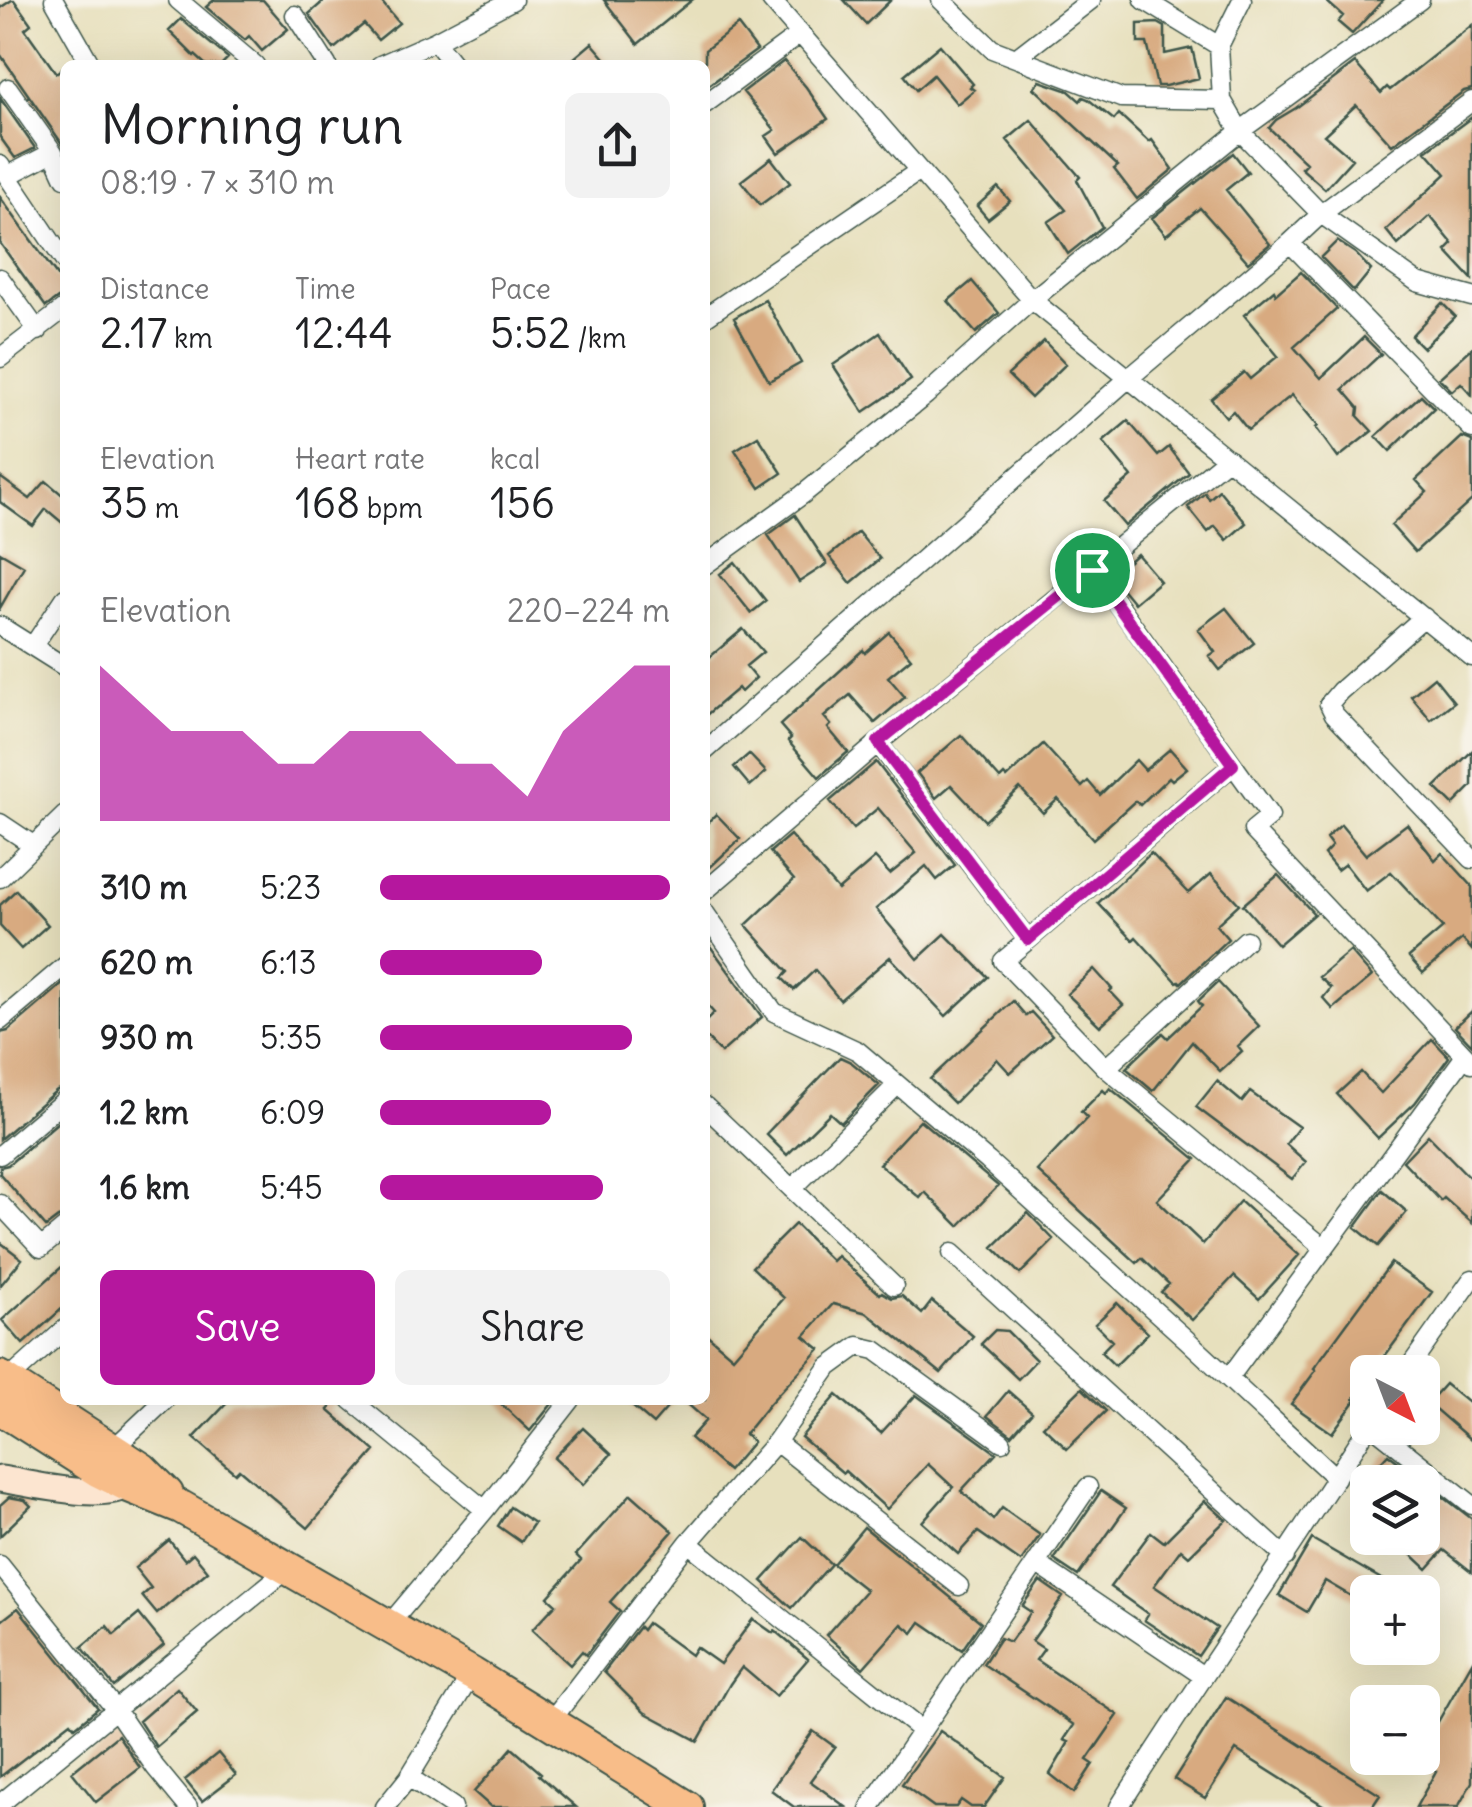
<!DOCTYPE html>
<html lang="en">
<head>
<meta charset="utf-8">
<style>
  body { margin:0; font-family:Delius,sans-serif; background:#f2f2f2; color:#202124; height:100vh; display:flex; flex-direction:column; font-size:38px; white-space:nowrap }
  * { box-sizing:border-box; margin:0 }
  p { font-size:32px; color:#757577 }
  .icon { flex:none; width:55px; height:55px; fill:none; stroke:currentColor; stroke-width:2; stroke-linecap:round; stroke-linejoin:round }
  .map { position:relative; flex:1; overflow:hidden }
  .drawer { position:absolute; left:60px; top:60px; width:650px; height:1345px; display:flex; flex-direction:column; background:#fff; border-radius:15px; box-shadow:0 10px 40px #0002 }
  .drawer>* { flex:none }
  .needle { width:65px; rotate:138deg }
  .tools { position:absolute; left:1350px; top:1355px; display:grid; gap:20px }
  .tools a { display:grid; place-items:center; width:90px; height:90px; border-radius:15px; background:#fff; box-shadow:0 10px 40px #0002; font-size:50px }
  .pin { position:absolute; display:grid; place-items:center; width:85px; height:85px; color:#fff; margin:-42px; border:5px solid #fff; border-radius:50%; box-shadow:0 2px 10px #0007 }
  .round { display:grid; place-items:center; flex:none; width:105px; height:105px; border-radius:15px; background:#f2f2f2 }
  .head { display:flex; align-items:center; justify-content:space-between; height:170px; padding:0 40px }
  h1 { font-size:55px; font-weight:600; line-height:75px }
  .figures { display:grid; grid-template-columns:repeat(3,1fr); gap:15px; height:170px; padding:10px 40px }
  .figures div { display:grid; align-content:center }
  .figures b { font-size:42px; font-weight:600 }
  .figures small { font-size:28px; font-weight:400 }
  .figures p { font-size:28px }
  .chart { height:280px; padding:20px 40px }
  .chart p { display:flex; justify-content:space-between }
  .chart svg { width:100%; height:180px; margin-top:10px; fill:#b5179e; opacity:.7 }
  .cta { display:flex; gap:20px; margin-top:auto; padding:20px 40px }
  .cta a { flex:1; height:115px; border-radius:15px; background:#b5179e; color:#fff; font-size:40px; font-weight:600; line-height:115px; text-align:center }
  .cta a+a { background:#f2f2f2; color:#202124 }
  ul { padding:0 40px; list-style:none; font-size:32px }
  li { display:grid; grid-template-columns:160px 120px 1fr; align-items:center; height:75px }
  li i { height:25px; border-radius:12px; background:#b5179e }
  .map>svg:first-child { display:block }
  .building { fill:#d8aa80 }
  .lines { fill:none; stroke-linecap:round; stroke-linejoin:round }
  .street-casing { stroke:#3d5549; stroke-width:21 }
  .secondary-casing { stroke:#3d5549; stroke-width:29 }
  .highway-casing { stroke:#3d5549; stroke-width:36 }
  .street { stroke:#fff; stroke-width:18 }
  .secondary { stroke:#fce5d0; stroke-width:25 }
  .highway { stroke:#f8bd89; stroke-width:32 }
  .route-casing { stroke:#fff; stroke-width:20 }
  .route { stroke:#b5179e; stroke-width:12 }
</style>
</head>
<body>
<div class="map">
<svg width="1472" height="1807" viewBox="0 0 1472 1807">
  <rect width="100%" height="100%" fill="#f7f3e8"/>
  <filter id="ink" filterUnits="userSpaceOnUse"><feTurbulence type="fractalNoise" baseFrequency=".01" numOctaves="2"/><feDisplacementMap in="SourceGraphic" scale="20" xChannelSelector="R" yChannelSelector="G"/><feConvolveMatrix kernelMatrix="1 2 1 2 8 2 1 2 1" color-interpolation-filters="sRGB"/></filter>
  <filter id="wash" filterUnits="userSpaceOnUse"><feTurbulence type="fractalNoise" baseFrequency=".0048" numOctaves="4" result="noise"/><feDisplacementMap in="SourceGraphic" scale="40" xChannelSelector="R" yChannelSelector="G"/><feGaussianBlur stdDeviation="2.25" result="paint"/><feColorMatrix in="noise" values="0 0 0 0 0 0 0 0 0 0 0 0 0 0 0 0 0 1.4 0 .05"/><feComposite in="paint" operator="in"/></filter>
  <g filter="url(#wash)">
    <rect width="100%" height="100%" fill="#e7e0bd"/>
    <g id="blocks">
      <path class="building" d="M12,0H14L31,24L25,29L56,73L65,66V148L0,54V8Z
        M214,0H263L288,29L262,51L249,36L245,40L206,7Z
        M325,0H380L399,23L378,40L364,24L334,49L309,14Z
        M604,0H692L638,44Z
        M844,0H891L866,24Z
        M1325,0H1383L1352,34L1338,22L1343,16Z
        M181,19L228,58L221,65H206L195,55L194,56L169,31Z
        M1158,23L1165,27V54L1192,48L1199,78L1165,86H1157L1147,43H1138V24Z
        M738,25L757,50L705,88V50Z
        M1472,25V89L1464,91L1392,145L1356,105L1324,135L1352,159L1325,189L1301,168L1306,163L1269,128L1276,120L1296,108L1355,63L1381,93L1387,87L1390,90Z
        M592,43L611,65H566Z
        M940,45L973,84L970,87L974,90L957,104L933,75L916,90L904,75Z
        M784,61L806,87L828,119L778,153L766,136L775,130L743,92Z
        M1040,81L1069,91L1080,101L1083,97L1088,99L1114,120L1119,114L1149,142L1152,140L1173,169L1137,199L1114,169L1118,166L1034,88Z
        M0,98L35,148L15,158L0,137Z
        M1472,117V279L1446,251L1453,244L1430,216L1398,245L1386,230L1446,174L1426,151Z
        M1031,120L1080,177L1077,180L1102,227L1068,254L1048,222L1066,210L1007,140Z
        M1233,153L1248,172L1226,190L1270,244L1248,262L1200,208L1166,235L1152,218Z
        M771,158L790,183L760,205L741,181Z
        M998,187L1010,201L988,219L977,206Z
        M0,197L65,287V296L58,298L46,307L0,243Z
        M1337,241L1355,253L1371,270L1354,291L1321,257Z
        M1301,272L1337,309L1294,347L1321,378L1364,337L1381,354L1343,389L1359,408L1358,416L1372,431L1338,458L1316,428L1318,426L1292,395L1248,430L1233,411L1226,417L1211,399L1244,372L1250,379L1278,356L1244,315L1274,290L1276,294Z
        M972,281L999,313L976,333L948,301Z
        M765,300L801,363L769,381L734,318Z
        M1442,303L1455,316L1423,348L1411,336Z
        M880,333L911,380L864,412L833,365Z
        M1044,341L1066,364L1031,398L1008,375Z
        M1472,348V395L1461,383L1452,391L1439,378Z
        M1421,395L1434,408L1390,451L1376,436Z
        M1128,421L1158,456L1169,447L1189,473L1125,526L1104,501L1132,477L1103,442Z
        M758,436L782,473L760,488L735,450Z
        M1462,437L1472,441V500L1415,552L1391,525L1427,492L1416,480Z
        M0,477L30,499L46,481L65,497V525L46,509L33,526L0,502Z
        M1219,490L1246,523L1227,540L1215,526L1208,532L1188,507L1205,493L1209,499Z
        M795,515L827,564L799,582L768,535Z
        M858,532L880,559L851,583L829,556Z
        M0,552L24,566L0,608Z
        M1137,554L1160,581L1134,603L1112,576Z
        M735,562L766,601L751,613L720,574Z
        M1226,608L1254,643L1220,670L1209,656L1215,652L1198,629Z
        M743,629L763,652L746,666L756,678L741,692L738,688L705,716V661Z
        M889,632L911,658L888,677L905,697L875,723L850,695L824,717L831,725L828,728L848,752L819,777L788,741L791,738L780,725L863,650L865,653Z
        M1434,677L1454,702L1431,720L1411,696Z
        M961,735L1000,779L1004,775L1007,778L1043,744L1082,787L1088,781L1100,795L1136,760L1145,770L1170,749L1187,768L1172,780L1169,777L1140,805L1135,801L1093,839L1058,799L1043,813L1020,788L985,821L951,785L936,798L917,773Z
        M1472,751V786L1453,805L1435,787Z
        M749,754L766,772L750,786L734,767Z
        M876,762L955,865L937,880L926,866L876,909L918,959L945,934L988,977L946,1016L890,957L840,1000L815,970L794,990L782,978L788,972L746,925L794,880L770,852L790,835L838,890L875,858L890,874L916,853L878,808L853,829L830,801Z
        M716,814L740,839L705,872V825Z
        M1407,824L1435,860L1442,853L1472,886V950L1462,939L1423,973L1409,957L1443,928L1391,872L1366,891L1345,864L1337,870L1324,854L1332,846L1326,838L1341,825L1366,855Z
        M1151,853L1189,893L1211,874L1239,904L1216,925L1228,939L1181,983L1179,981L1177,982L1136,937L1133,940L1098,903Z
        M1278,875L1314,914L1278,945L1243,905Z
        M16,890L48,925L21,949L0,926V905Z
        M705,939L762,1017L721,1053L705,1036V1022L714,1013L705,1003Z
        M1350,951L1372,976L1333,1009L1323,998L1331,988L1319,977Z
        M1094,969L1112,989L1110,991L1123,1005L1100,1026L1067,994Z
        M65,982V1088L57,1090L0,1139V1033L8,1031Z
        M1218,982L1259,1026L1238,1046L1242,1051L1220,1071L1192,1042L1153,1091L1126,1068L1163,1033L1168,1038L1202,1006L1198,1001Z
        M1013,1001L1026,1016L1031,1012L1052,1035L1010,1073L997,1059L954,1103L930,1079Z
        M1472,1011V1045L1455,1027Z
        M1432,1039L1449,1057L1415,1103L1378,1138L1337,1094L1361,1072L1381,1093Z
        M840,1057L851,1062L879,1085L841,1123L830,1113L787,1155L766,1134Z
        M1217,1081L1242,1102L1250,1092L1299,1127L1286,1144L1306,1162L1292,1179L1196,1107Z
        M1110,1088L1196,1159L1157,1200L1203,1244L1240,1201L1299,1255L1259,1299L1234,1276L1192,1320L1161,1292L1169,1284L1142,1258L1137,1263L1037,1171L1087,1118L1081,1112L1103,1090L1106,1093Z
        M65,1116V1216L58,1218L46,1227L0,1174V1167L8,1165Z
        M920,1120L998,1186L959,1226L925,1192L920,1198L879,1164Z
        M1428,1135L1472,1180V1223L1444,1198L1441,1201L1403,1161Z
        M1382,1190L1407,1212L1378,1246L1355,1227Z
        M1028,1213L1054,1240L1020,1274L993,1247Z
        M795,1224L832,1261L837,1256L880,1294L882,1292L892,1298L902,1296L922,1314L932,1301L973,1336L941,1373L867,1313L833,1304L804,1336L820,1349L770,1403L745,1434L753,1442L728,1471L690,1438L706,1420L683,1400H705V1333L733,1357L784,1298L752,1267Z
        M0,1242L22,1259L0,1286Z
        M1391,1263L1432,1292L1373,1372H1368V1380L1354,1399L1356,1400L1332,1433L1291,1404L1316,1370L1314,1368Z
        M65,1264V1306L23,1344L2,1320Z
        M1117,1303L1148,1333L1115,1366L1101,1352L1112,1341L1095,1324Z
        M995,1330L1007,1331L1036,1360L1018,1379L981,1344Z
        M1445,1384L1472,1406V1441L1428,1403Z
        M1082,1388L1106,1411L1067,1449L1043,1426Z
        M1008,1391L1032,1412L1012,1435L987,1416Z
        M837,1395L881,1433L916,1395L996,1453L961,1491L993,1520L1002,1508L1040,1535L1021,1562L978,1532L958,1554L922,1522L953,1487L928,1464L887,1509L845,1471L843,1473L801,1437Z
        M230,1400H337L328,1410L375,1451L308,1528L239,1469L235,1473L194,1438Z
        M497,1400H555L530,1431Z
        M625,1400H674L653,1424Z
        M583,1428L611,1454L583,1485L554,1458Z
        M1388,1454L1472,1519V1572L1444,1550L1427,1569L1394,1538H1422V1482H1370L1379,1473L1374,1469Z
        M1101,1491L1126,1508L1078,1576L1054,1560Z
        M631,1494L673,1531L610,1602L620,1611L586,1655L582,1651L570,1665L532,1630L556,1604L548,1597L581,1560L576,1555Z
        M9,1497L25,1500L31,1506L0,1536V1505Z
        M1205,1501L1226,1520L1189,1556L1181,1549L1154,1586L1217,1628L1198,1656L1144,1620L1148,1614L1110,1587L1151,1532L1164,1542Z
        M510,1507L534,1523L521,1542L498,1526Z
        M864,1527L981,1622L962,1650L921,1622L913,1633L902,1624L863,1668L826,1635L866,1590L833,1564Z
        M802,1537L831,1564L792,1608L762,1581Z
        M1312,1539L1369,1572L1404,1592H1368V1606L1325,1581L1307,1612L1279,1595Z
        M169,1540L185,1560L193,1553L208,1571L157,1614L142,1596L151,1588L135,1568Z
        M1040,1581L1063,1597L1032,1641L1044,1649L1036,1660L1118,1715L1087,1760L1093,1764L1074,1793L1050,1774L1069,1742L1064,1740L1074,1725L983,1664L1000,1638L1010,1642L1031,1612L1022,1606Z
        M18,1608L98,1708L75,1727L71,1722L0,1777V1622Z
        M139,1614L164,1645L114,1687L82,1647L107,1626L114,1635Z
        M753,1619L773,1633L775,1631L808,1659L776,1696L742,1667L730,1684L698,1741L644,1712L604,1672L639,1627L642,1630L647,1623L691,1655L696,1647L720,1664Z
        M1472,1662V1782L1458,1807H1416L1436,1771L1417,1760L1418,1758H1422V1750Z
        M177,1688L197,1712L156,1747L139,1721Z
        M1226,1697L1380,1795L1372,1807H1326L1236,1750L1205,1798L1174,1779Z
        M813,1731L835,1747L810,1781L846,1807H794L771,1790Z
        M940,1731L1005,1777L984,1807H971L961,1800L956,1807H934L902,1784Z
        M118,1735L140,1768L96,1802L72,1772Z
        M512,1748L541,1773L539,1775L576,1807H491L474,1792Z
        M218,1753L236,1775L202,1801L185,1780Z"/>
    </g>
  </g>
  <g filter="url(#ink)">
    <use href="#blocks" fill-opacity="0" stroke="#3d5549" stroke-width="2.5"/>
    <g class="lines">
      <g class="street-casing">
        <path id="street" d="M54,0L91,65
          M178,0L255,65
          M771,0L1032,300L1472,657
          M941,0L992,49L1121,98L1222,100
          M1144,0L1219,46
          M1242,0L1219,46L1222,100L1240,131L1321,214L1417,282L1472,297
          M295,15L327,65
          M435,41L454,65
          M1016,58L1091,0
          M380,65L435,41L513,0
          M8,88L53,152L65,178
          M705,104L800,34
          M0,165L65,262
          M5,173L15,172L53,152
          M1290,243L1472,429
          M0,278L38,331
          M705,317L919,171
          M0,358L65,308
          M705,565L802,495L926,395L1032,300L1240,131L1420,0
          M1093,570L1270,816L1253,830L1472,1063
          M1424,617L1340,691L1329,704L1334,714L1472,859
          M0,626L65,667
          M33,646L65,598
          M878,743L1028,940L1003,961L1106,1068L1323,1247
          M705,751L1129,378L1290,243L1321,214L1472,101
          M0,823L33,845
          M0,878L65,815
          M705,891L878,743L1228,458
          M705,913L774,1012L858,1051L988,1161L1186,1339L1336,1478
          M1028,940L1233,765
          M0,1021L65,966
          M1106,1068L1246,940
          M705,1106L894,1286
          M0,1155L65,1100
          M792,1189L897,1085
          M0,1204L41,1248L65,1228
          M952,1253L1285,1557
          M1406,1372L1472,1279
          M1229,1378L1465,1056
          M7,1381L65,1329
          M351,1400L485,1510
          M1375,1428L1472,1505
          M776,1442L959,1586
          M113,1449L165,1400
          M688,1543L922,1731
          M1036,1563L1203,1676
          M0,1565L116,1710L155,1767L188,1807
          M388,1626L485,1510L571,1400
          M550,1722L688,1543L776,1442L829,1367L858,1346L875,1350L1002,1442
          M409,1777L453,1807
          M0,1804L289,1568
          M385,1807L409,1777L472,1674
          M870,1807L1088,1487
          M1119,1807C1200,1679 1287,1555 1368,1427"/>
      </g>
      <g class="secondary-casing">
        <path id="secondary" d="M0,1479C31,1483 115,1506 134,1479"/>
      </g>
      <g class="highway-casing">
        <path id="highway" d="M0,1377L142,1469L167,1494
          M0,1408L99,1471L129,1486L181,1507L472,1674L687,1807"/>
      </g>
      <use href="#street" class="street"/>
      <use href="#secondary" class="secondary"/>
      <use href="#highway" class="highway"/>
    </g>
  </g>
  <g class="lines" filter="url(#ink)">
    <g class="route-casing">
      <path id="route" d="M1092,570L1233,765L1028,940L878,742Z"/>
    </g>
    <use href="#route" class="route"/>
  </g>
</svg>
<div class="tools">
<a><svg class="needle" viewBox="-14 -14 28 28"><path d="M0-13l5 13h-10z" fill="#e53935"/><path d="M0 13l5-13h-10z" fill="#757577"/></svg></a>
<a><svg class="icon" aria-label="layers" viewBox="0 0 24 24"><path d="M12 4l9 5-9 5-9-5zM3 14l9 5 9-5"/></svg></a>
<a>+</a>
<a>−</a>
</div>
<div class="pin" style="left:1092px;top:570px;background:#1e9e55"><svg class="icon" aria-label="arrive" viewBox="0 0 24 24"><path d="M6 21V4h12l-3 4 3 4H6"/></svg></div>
<section class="drawer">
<div class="head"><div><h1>Morning run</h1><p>08:19 · 7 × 310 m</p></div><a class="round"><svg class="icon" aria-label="share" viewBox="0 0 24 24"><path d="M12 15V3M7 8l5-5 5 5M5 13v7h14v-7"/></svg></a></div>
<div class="figures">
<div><p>Distance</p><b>2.17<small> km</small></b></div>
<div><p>Time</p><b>12:44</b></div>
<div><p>Pace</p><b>5:52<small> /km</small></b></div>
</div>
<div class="figures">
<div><p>Elevation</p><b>35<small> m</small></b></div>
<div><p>Heart rate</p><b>168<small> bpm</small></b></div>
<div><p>kcal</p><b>156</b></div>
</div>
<div class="chart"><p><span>Elevation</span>220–224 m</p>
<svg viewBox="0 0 160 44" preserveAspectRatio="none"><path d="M0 44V6L10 14L20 22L30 22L40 22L50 30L60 30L70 22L80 22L90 22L100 30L110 30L120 38L130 22L140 14L150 6L160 6V44z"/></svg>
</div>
<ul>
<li><b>310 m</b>5:23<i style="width:100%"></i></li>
<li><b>620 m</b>6:13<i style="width:56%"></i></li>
<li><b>930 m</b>5:35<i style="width:87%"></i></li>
<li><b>1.2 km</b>6:09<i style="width:59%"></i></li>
<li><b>1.6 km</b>5:45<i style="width:77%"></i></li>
</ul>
<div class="cta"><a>Save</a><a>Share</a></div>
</section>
</div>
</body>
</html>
